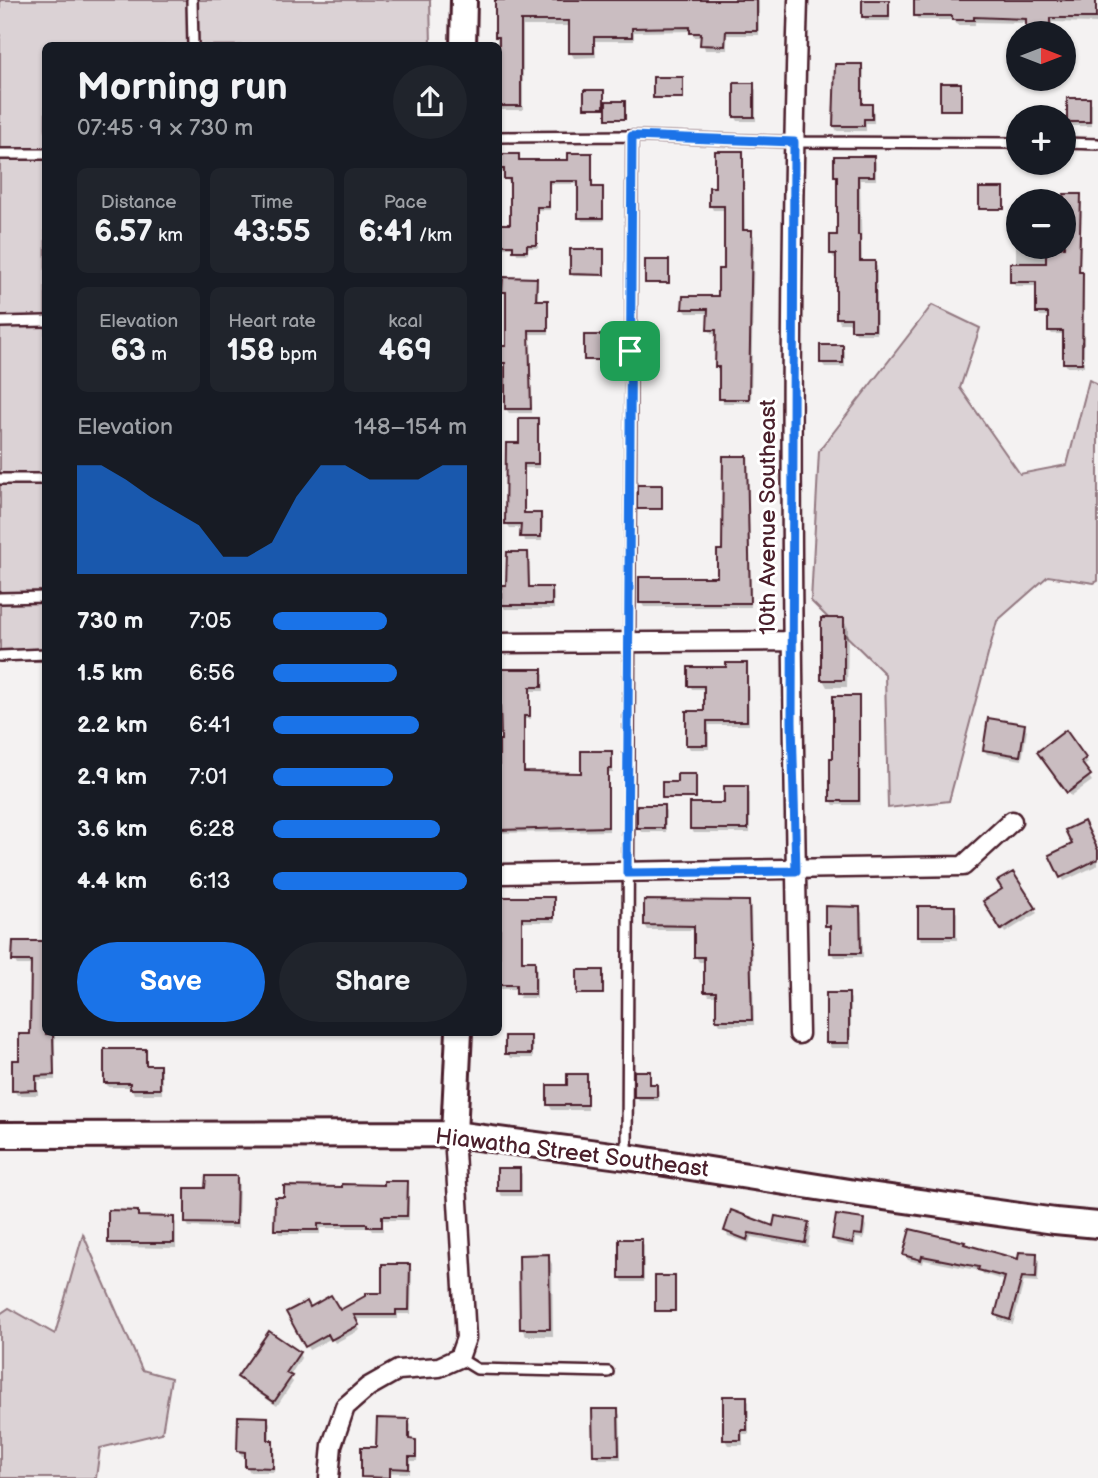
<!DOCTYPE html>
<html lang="en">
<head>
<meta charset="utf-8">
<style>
  body { margin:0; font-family:"Balsamiq Sans",sans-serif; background:#20242c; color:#f1f3f6; height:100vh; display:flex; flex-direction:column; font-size:26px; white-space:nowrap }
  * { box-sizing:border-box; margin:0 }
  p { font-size:23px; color:#9ea1a6 }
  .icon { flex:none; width:38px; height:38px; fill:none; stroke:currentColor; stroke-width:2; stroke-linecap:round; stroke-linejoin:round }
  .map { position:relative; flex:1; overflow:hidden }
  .drawer { position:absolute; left:42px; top:42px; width:460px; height:994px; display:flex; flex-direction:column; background:#171b24; border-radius:10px; box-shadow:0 2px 5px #0004 }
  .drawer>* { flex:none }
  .needle { width:46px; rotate:90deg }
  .controls { position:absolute; left:1006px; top:21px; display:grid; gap:14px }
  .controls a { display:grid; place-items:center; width:70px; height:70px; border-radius:50%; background:#171b24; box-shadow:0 2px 5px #0004; font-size:35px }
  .pin { position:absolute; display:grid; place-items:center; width:60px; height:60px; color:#fff; margin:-30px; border-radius:14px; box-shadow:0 4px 10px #0006 }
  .round { display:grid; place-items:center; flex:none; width:74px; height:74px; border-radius:37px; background:#20242c }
  .overview { display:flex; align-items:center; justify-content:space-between; height:119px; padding:0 35px }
  h1 { font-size:38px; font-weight:700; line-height:52px }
  .figures { display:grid; grid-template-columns:repeat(3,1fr); gap:10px; height:119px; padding:7px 35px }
  .figures div { display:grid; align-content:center; border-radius:10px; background:#20242c; text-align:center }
  .figures b { font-size:30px; font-weight:700 }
  .figures small { font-size:19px; font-weight:400 }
  .figures p { font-size:19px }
  .chart { height:196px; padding:14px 35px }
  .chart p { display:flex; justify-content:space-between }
  .chart svg { width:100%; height:126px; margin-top:7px; fill:#1a73e8; opacity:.7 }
  .cta { display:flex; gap:14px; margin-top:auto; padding:14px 35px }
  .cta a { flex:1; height:80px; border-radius:42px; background:#1a73e8; color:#fff; font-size:28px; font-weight:700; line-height:80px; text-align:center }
  .cta a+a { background:#20242c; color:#f1f3f6 }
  ul { padding:0 35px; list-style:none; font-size:23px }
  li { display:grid; grid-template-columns:112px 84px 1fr; align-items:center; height:52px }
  li i { height:18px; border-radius:9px; background:#1a73e8 }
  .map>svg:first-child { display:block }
  .green { fill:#dbd2d5; stroke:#927880; stroke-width:2 }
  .shadow { fill:#0003 }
  .building { fill:#cabdc1; stroke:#4a1f2b; stroke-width:2 }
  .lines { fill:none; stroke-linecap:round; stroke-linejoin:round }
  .lane-casing { stroke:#4a1f2b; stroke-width:14 }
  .street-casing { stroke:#4a1f2b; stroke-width:23 }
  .secondary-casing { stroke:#4a1f2b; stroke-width:30 }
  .lane { stroke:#fff; stroke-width:9 }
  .street { stroke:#fff; stroke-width:18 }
  .secondary { stroke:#fff; stroke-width:24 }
  .route-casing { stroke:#fff; stroke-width:14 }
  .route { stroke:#1a73e8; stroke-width:9 }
  .labels { text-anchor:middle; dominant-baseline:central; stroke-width:6; stroke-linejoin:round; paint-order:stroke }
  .street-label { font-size:23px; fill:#4a1f2b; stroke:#fff }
</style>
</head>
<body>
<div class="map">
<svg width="1098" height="1478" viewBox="0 0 1098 1478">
  <rect width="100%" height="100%" fill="#f4f2f2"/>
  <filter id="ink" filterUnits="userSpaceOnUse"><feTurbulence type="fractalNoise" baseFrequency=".0143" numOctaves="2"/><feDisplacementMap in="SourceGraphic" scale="14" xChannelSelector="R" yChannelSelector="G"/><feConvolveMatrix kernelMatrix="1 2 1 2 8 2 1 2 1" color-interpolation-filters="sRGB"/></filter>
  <g filter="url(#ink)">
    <path class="green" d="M0,0H430L431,45L46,46L45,661H0Z
      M932,305L980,328L960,388L1020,474L1067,465L1089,380L1098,385V581L1094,583L1048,576L997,621L949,801L888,808L885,674L811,601L819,451Z
      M83,1234L142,1370L171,1378L162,1433L100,1448L96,1478H0V1314L9,1308L55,1334Z"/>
    <path class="shadow" d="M496,0H759V35H727V50H705L702,37H694L691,31L634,32V41H595L596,57L574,58L571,53V26H523V110H499Z
      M863,0H890V21H866L863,16Z
      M915,0H1097V23L1052,22V33H1028V23L975,22V25H957L954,20H918L915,15Z
      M837,65L861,66L864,70L863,106H871L874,111V123H866V131H837L834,126Z
      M683,80V99H655L654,97Z
      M753,85L756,90V121H738L735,116Z
      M960,85L961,111H943L942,109Z
      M1089,100L1092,104V126H1072L1069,121Z
      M742,153L744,157L745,232H751L754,236L751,403H723L717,367V334H712L709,330V313H687L684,309L720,298L726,271V210H713L711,206L716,188Z
      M591,155L593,159V189H602L604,192V221H582L580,217V184H550V210H538V248H528V254H517L515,248H499V226H512V182H508L506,172H501L499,169V156H518L520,162H570Z
      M873,157L876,162V180H860L862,262H874L877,267V334H856L853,323H840L838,318V258H834L831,253L839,237V181L836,175Z
      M1003,190L1004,210H982L981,208Z
      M1050,196H1080L1082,200L1080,274L1084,278V367H1067L1065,363V334H1052L1049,330L1050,316H1040L1038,312V286H1015L1012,282L1016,265V225H1018V247H1064V201H1050Z
      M603,251L604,276H573L572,274Z
      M668,262L669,284H648L647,282Z
      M536,280L538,284V302H547L549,307V334H530L532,413H509L506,409V367L502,362L508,348L507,296L504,292Z
      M842,347L845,351V367H825L822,363Z
      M537,420L539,424V468H525V514L540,515L543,519L542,541H525L522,528H510L507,524L521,445Z
      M746,458L748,463L751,607H644L641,602L719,578Z
      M662,489V510H640L639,509Z
      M527,554L529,558L530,589H551L554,593V609H505L502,604Z
      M843,620L848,628L847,687H827L823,680Z
      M746,665L748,669L749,725H709V749H690L687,744L706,713V689H692L690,685L728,668Z
      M541,671L544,675V691H531V719H525V774L583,775L611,753L613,757V773H609V831L499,833V742H503V691Z
      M858,697L860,702L861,805H834L831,800L834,760Z
      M1024,726L1027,730L1022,760L987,754L984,749Z
      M1066,733L1088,763L1082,767L1092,781L1071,796L1042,757Z
      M696,777V799H665L664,797Z
      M747,788L750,793V833H694L691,829Z
      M663,806L666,811V832H641L639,828Z
      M1098,853V865L1064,881L1051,856Z
      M1012,874L1037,913L1005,933L985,902L1004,890Z
      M502,899H553L555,903V922H523V963H534L537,968V998H520L518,989H501L499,985Z
      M748,903L751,907L754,1025H720L718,1020V996H709L706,991V962H699L696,957V930H648L645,925Z
      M859,908L862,913L863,957H834L831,952V930L827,926Z
      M954,908L957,913V940H922L919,935Z
      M46,943V1032H55V1080H38V1095H17L14,1090L21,1062L32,1036V965H17L14,960Z
      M602,971L603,995H580L579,994Z
      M848,994L851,999V1048H831L828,1043Z
      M329,1032H345V1034H330Z
      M530,1038L533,1043V1058H510L507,1053Z
      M145,1050L147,1055V1067H159L162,1072V1094H134L131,1087H108L106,1082Z
      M649,1073L652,1086H656L659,1091V1101H639L636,1097Z
      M586,1076L588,1081V1110H552L549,1105L569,1086Z
      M519,1169L522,1174V1196H502L499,1191Z
      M236,1178L239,1183L238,1228L189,1227L186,1222L207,1190Z
      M407,1183L409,1188V1220H383V1231H372L370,1228H320V1234H279L276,1229L386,1186Z
      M137,1213L141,1218H173L176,1223V1248L112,1247L109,1242Z
      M863,1221L866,1226L864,1239L856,1238L855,1247L837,1244L834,1239Z
      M808,1224L811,1229L808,1247L751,1237L749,1243L728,1236L726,1231Z
      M911,1231L1020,1261L1036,1255L1039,1260L1038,1282L1024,1281L1013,1324L999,1320L997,1315L1006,1281L983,1274L981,1271L924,1260L923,1264L908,1260L905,1255Z
      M641,1240L644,1245V1282H623L620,1277Z
      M548,1256L552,1264L553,1336H526L522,1329Z
      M409,1266L412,1271L411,1314H398V1319H354L360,1330L335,1343L332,1338L309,1350L288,1313L310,1309L339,1312L384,1295Z
      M674,1278L675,1312H658L657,1310Z
      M299,1353L301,1358L289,1377L293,1382L277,1406L242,1382L240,1377Z
      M746,1398L749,1402V1434H743V1445H728L725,1440Z
      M617,1410L620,1415L621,1459H598L595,1455Z
      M267,1418L270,1423V1442L275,1447L274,1472H250L247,1467V1456H242L239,1451Z
      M408,1421L411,1425L410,1441H415L417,1446V1461H411L410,1473L365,1472L378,1449Z"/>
    <path class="building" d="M495,0H757V31H726L725,46L700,45L701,33H690V27L632,28V37H594V53H569V21H521V106H499V37H495Z
      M862,0H889V17H862Z
      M914,0H1096V18H1050V30H1044V33H1026V19L974,17V20H952V16H914Z
      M835,64H862V104H872V119H864V126H833Z
      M653,77H683V98H653Z
      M734,83H754V117H734Z
      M940,83H961V110H940Z
      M584,90H604V108H584Z
      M1067,98H1090V122H1067Z
      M606,101H625V119H606Z
      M715,151H743V230H752L749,399H719V367H715L716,330H707L708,309H682L683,296H718V269H724V206H709V187H715Z
      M568,153H592V187H603V218H578V181H549V207H537V245H527V251H513V245H499V224H510V179H504V169H499V154H519V160H568Z
      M834,156H874V176H858V235H860V261H875V330H851V318H836V254H830V235H837V176H834Z
      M979,188H1004V209H979Z
      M1064,194H1081L1079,272H1083L1082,363H1063V331H1048V313H1036V282H1010V263H1046V247H1064Z
      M570,249H604V275L570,274Z
      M645,260H669V283H645Z
      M503,277L537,278L536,300H548V330H529L531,409H505V363H500V346H506V292H502Z
      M584,335H607V360H584Z
      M820,345H843V363H820Z
      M519,418H538V464H524V513H541V537H520L521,524H505L506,443H519Z
      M723,456H747L750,603H639V577H717V550H722Z
      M637,485H662V509H637Z
      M507,552H528L529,587H552V605H501V585H506Z
      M821,618H844V680H821Z
      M726,663H747V721H707V745H686V711H704V686H688V667H726Z
      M499,669H542V687H530V716H524V772L581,773V751H612V769H608V827L499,830V740H501Z
      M833,696H859V801H830V758H833Z
      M988,718L1025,724L1020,756L983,750Z
      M1066,730L1086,758L1081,762L1091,775L1067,793L1037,752Z
      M677,774H696V798H662V782H677Z
      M724,786H748V829H690V803H724Z
      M637,805H664V828H637Z
      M1084,821L1098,850V859L1060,878L1049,855L1072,844L1065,830Z
      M1013,872L1036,908L1001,930L983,901L1002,889L997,881Z
      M500,897H554V918H522V961H535V994H516V985H499Z
      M644,900L749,901L752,1020H716V992H704V957H694V926L644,925Z
      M825,906L860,907L861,953H830V926H825Z
      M918,906H955V936H918Z
      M13,941H46V1034H53L54,1075L36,1076V1090L12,1091V1060H19V1034H30L31,961H12Z
      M577,970H603V994H577Z
      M826,993H849V1043H826Z
      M505,1036H531V1054H505Z
      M104,1049H146V1065H160V1089H130V1083H104Z
      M634,1071H650V1084H657V1097H634Z
      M567,1074H587V1105H547V1085H567Z
      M497,1168H520V1191H497Z
      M206,1176H237L236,1224L185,1223V1188H205Z
      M384,1181H408L407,1216H382V1227H367V1224H318V1230H274L275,1197H284V1186L342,1187V1184L384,1185Z
      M108,1210L138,1211V1216L174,1217V1243H108Z
      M731,1210L773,1226L775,1216L809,1222L805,1243L749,1233L747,1240L724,1231Z
      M836,1215L864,1219L862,1235L854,1234L853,1243L832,1239Z
      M910,1229L965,1242L964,1244L1018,1259L1019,1252L1037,1253L1036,1278L1022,1277L1010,1320L995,1315L1005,1277L978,1270L979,1267L922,1256L921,1260L903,1255Z
      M619,1239H642V1278H619Z
      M549,1254L550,1329H520L519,1255Z
      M382,1264H410L409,1310H396V1315H354L359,1325L331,1340L328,1334L305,1347L286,1312L307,1301L310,1307L331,1295L340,1310L365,1296V1293H382Z
      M655,1276H675V1311H655Z
      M269,1331L300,1352L286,1373L292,1376L274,1402L237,1377Z
      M723,1396H747V1430H741V1440H723Z
      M592,1409H618L619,1455H593Z
      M238,1416L268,1417V1440H273V1468L245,1467V1452L237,1451Z
      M377,1418L409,1419V1439L416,1440V1457H409V1469L390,1468V1478L361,1477V1447H376Z"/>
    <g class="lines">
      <g class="lane-casing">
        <path id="lane" d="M192,0L193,46
          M499,137L632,136L794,142L1018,143
          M1064,143L1098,144
          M0,154H46
          M0,322L46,321
          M0,479H46
          M0,598L46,597
          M0,656L46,654
          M627,1156L632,136
          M459,1358L477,1369L608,1372"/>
      </g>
      <g class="street-casing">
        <path id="street" d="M798,0C787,344 792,689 799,1034
          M499,643L792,641
          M499,874L963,866L1012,821
          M329,1478L332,1445L345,1407L368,1387L398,1370L439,1367L459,1358L466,1338L454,1134"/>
      </g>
      <g class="secondary-casing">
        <path id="secondary" d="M463,46L464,0
          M454,1134L459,1032
          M0,1135L454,1134L627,1157L862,1194L1055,1221L1098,1225"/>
      </g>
      <use href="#lane" class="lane"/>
      <use href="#street" class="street"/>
      <use href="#secondary" class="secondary"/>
    </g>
  </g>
  <g class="lines" filter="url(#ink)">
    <g class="route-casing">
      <path id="route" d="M632,136L794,142L792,722L796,871L627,873Z"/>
    </g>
    <use href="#route" class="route"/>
  </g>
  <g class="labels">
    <g class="street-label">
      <text transform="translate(768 517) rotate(-90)">10th Avenue Southeast</text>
      <text transform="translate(572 1153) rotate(7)">Hiawatha Street Southeast</text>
    </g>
  </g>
</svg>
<div class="controls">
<a><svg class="needle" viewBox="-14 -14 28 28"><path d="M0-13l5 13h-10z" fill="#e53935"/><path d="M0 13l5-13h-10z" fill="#9ea1a6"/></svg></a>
<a>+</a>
<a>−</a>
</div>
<div class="pin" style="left:630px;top:351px;background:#1e9e55"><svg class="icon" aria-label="arrive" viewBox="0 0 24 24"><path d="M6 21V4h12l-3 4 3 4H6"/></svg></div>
<section class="drawer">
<div class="overview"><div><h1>Morning run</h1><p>07:45 · 9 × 730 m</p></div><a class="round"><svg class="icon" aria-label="share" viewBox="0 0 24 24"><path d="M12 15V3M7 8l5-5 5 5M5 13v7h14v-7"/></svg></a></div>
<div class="figures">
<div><p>Distance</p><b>6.57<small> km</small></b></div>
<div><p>Time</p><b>43:55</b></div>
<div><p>Pace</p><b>6:41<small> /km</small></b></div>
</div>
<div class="figures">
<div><p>Elevation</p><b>63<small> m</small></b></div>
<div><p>Heart rate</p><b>158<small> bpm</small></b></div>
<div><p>kcal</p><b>469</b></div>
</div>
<div class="chart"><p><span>Elevation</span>148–154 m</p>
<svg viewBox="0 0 160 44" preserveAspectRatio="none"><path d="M0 44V6L10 6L20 11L30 17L40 22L50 27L60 38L70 38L80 33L90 17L100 6L110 6L120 11L130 11L140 11L150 6L160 6V44z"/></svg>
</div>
<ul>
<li><b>730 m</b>7:05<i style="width:59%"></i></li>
<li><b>1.5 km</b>6:56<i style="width:64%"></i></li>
<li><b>2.2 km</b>6:41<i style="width:75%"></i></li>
<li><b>2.9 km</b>7:01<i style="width:62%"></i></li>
<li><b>3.6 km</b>6:28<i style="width:86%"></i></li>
<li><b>4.4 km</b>6:13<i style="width:100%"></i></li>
</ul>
<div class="cta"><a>Save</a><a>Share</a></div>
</section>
</div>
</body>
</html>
